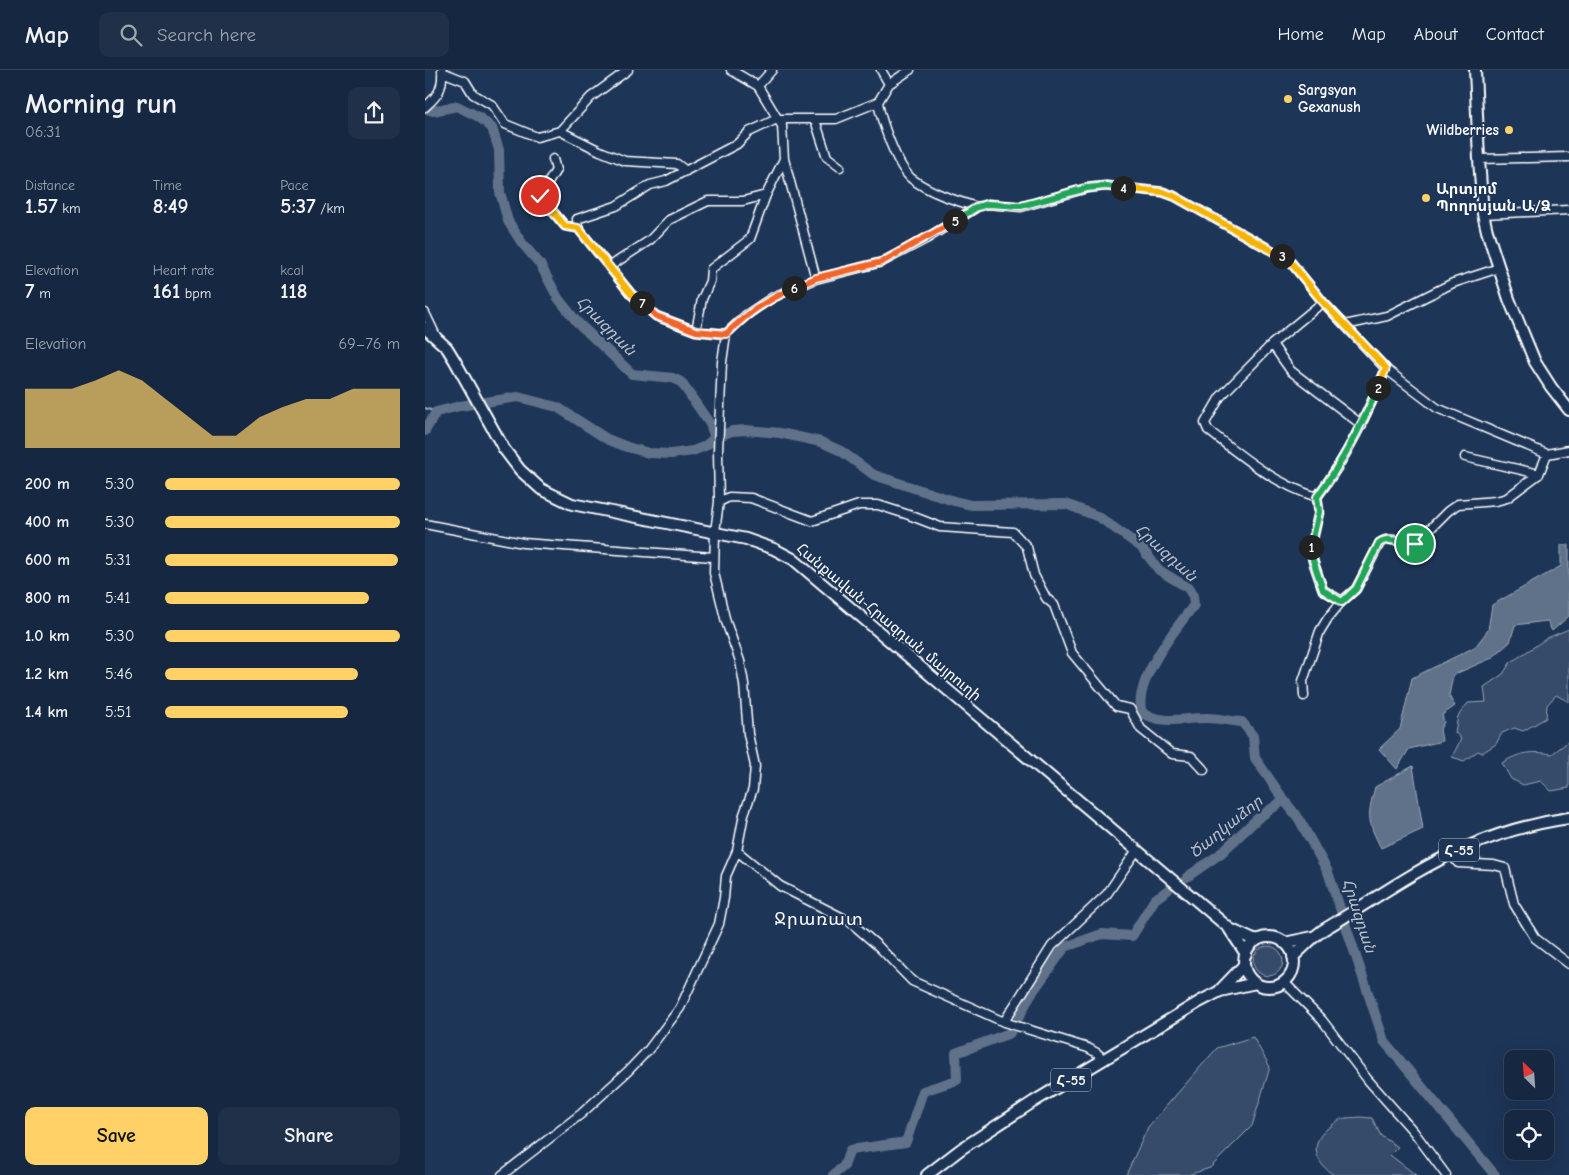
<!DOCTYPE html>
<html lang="en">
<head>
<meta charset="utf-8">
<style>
  body { margin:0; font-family:"Comic Neue","Noto Sans Armenian",sans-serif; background:#1f3048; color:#f1f3f6; height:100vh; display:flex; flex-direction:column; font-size:19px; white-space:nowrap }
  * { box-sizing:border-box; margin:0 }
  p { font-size:16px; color:#9ea6b1 }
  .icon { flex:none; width:28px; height:28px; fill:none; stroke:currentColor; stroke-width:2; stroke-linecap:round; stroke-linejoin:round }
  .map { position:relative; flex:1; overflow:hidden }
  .panel { display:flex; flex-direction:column; background:#162841; width:425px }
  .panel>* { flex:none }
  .needle { width:32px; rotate:335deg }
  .buttons { position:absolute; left:1079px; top:980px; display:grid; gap:10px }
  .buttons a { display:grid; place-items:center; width:50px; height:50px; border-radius:10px; background:#162841; box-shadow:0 5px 20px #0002,0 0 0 1px #35445a; font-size:25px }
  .pin { position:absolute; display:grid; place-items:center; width:42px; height:42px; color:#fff; margin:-21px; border:2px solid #fff; border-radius:50%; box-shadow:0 1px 5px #0007 }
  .km { position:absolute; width:25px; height:25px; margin:-12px; border-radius:50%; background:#222; color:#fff; font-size:14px; line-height:25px; text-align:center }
  .round { display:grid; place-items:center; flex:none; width:52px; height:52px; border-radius:10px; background:#1f3048 }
  .summary { display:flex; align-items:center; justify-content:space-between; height:85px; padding:0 25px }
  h1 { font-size:28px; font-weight:700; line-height:38px }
  .stats { display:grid; grid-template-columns:repeat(3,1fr); gap:8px; height:85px; padding:5px 25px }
  .stats div { display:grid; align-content:center }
  .stats b { font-size:21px; font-weight:700 }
  .stats small { font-size:14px; font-weight:400 }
  .stats p { font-size:14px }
  .chart { height:140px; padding:10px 25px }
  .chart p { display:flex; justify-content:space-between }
  .chart svg { width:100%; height:90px; margin-top:5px; fill:#ffd166; opacity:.7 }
  .action { display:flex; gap:10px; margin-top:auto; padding:10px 25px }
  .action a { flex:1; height:58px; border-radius:10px; background:#ffd166; color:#111; font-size:20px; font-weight:700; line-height:58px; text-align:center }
  .action a+a { background:#1f3048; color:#f1f3f6 }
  ul { padding:0 25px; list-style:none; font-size:16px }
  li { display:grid; grid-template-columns:80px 60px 1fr; align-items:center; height:38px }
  li i { height:12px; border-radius:6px; background:#ffd166 }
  header { display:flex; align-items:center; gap:30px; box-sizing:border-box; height:70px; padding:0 25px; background:#162841; border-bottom:1px solid #35445a }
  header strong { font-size:24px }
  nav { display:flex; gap:28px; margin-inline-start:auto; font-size:18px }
  .search { width:350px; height:45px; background:#1f3048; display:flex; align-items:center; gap:12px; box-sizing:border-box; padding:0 18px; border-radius:10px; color:#9ea6b1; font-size:19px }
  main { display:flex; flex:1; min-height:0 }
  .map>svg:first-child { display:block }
  .green { fill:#364b69; stroke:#9aa5b4 }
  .water { fill:#617289; stroke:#a0aab8 }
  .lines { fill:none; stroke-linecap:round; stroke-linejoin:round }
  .stream { stroke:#a0aab8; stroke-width:2 }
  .river { stroke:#617289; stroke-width:10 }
  .minor-casing { stroke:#fff; stroke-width:11 }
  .major-casing { stroke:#fff; stroke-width:14 }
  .minor { stroke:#1d3557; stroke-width:8 }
  .major { stroke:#1d3557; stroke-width:10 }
  .split-1-casing { stroke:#fff; stroke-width:10 }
  .split-2-casing { stroke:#fff; stroke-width:10 }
  .split-3-casing { stroke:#fff; stroke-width:10 }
  .split-4-casing { stroke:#fff; stroke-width:10 }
  .split-5-casing { stroke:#fff; stroke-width:10 }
  .split-6-casing { stroke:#fff; stroke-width:10 }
  .split-7-casing { stroke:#fff; stroke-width:10 }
  .split-8-casing { stroke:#fff; stroke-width:10 }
  .split-1 { stroke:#22a559; stroke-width:6 }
  .split-2 { stroke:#22a559; stroke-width:6 }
  .split-3 { stroke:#f5b400; stroke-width:6 }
  .split-4 { stroke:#f5b400; stroke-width:6 }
  .split-5 { stroke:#22a559; stroke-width:6 }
  .split-6 { stroke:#f0652b; stroke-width:6 }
  .split-7 { stroke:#f0652b; stroke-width:6 }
  .split-8 { stroke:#f5b400; stroke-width:6 }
  .poi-dot { fill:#ffd166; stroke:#1d3557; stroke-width:2 }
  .labels { text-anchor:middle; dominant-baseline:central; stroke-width:4; stroke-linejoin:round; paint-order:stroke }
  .shield { fill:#1d3557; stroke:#bbc2cd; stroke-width:1 }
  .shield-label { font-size:14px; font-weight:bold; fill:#fff }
  .poi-label { font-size:15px; font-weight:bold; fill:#fff; stroke:#1d3557; text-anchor:start }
  .street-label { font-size:15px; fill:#fff; stroke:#1d3557 }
  .water-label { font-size:16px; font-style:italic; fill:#b8c0ca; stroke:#1d3557 }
  .quarter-label { font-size:18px; letter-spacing:1px; fill:#fff; stroke:#1d3557 }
</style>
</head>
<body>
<header>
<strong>Map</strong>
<div class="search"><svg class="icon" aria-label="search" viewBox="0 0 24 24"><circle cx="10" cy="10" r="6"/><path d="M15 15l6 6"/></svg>Search here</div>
<nav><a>Home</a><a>Map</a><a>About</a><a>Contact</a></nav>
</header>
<main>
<section class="panel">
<div class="summary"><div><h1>Morning run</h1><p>06:31</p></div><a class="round"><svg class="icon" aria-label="share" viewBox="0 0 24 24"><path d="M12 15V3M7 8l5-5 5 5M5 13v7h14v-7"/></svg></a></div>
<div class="stats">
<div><p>Distance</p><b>1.57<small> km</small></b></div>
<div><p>Time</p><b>8:49</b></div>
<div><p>Pace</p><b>5:37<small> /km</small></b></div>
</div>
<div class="stats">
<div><p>Elevation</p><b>7<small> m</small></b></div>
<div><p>Heart rate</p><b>161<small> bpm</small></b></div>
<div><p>kcal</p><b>118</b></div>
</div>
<div class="chart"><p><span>Elevation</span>69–76 m</p>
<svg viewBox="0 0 160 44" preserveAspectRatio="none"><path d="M0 44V15L10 15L20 15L30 11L40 6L50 11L60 20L70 29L80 38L90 38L100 29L110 24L120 20L130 20L140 15L150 15L160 15V44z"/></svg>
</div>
<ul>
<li><b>200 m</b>5:30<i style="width:100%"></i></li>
<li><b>400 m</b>5:30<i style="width:100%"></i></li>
<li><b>600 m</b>5:31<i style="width:99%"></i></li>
<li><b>800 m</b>5:41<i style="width:87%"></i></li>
<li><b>1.0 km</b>5:30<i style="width:100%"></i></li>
<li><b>1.2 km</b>5:46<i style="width:82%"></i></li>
<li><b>1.4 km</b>5:51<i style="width:78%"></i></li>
</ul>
<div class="action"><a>Save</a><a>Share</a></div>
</section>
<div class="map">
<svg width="1144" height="1105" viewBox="0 0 1144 1105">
  <rect width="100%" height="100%" fill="#1d3557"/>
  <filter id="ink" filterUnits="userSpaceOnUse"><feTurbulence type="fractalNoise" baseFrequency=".02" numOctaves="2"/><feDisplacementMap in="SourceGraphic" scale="10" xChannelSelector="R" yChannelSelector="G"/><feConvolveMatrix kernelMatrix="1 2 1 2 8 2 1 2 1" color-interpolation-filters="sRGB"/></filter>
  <g filter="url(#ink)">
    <path class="green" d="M1144,559V632L1131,625L1122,635L1121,648L1098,661L1089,658L1077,663L1071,674L1057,683L1053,681L1039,691L1027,687L1036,669L1030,662L1033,646L1043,633L1061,632L1059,617L1078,604L1085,593L1122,568Z
      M1144,671V718L1126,721L1116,711L1098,715L1086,709L1077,693C1094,682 1108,681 1127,684Z
      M828 891a15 15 0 1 1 30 0a15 15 0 1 1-30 0Z
      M828,967L845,997L827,1056L785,1098L763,1105H701L723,1057L792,978Z
      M935,1047L947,1048L956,1066L973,1077L965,1085L991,1105H909C888,1092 884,1070 906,1056C909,1054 913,1050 916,1049C921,1047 930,1048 935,1047Z"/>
    <path class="water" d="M1136,475H1144V546L1127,561L1122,551L1090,555L1085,572L1067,588L1028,605L1024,626L1030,636L1017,645L1019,652L1015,659L1017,671L984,679L972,699L954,679L975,659L987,608L1050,577L1063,560L1067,535L1136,496Z
      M988,696L998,759L956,778C942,751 942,746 950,717Z"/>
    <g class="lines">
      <path class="stream" d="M0,338L11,342"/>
      <path class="river" d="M0,38L8,41L32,36L54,47L67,58L74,80L75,122L83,151L97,173L115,194L133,228L152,252L207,304L248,308L256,312L285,354L290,368
        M0,361L11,342L35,336L93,327L132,337L182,369L202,377L224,383L246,384L268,381L280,376L290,368L307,361L321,360L355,363L396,372L416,381L449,405L529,431L546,435L641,434L674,447L716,477L734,500L763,518L768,526L769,535C750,559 707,613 717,643C740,655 758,648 782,648C793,648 805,651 817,652L828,666L830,688L859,730L874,749L903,802L959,971L1070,1105
        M762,807L795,784L832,749L859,730
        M594,947L606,924L640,877L677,864L707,866L730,829L743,820
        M408,1105L419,1096L425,1080L481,1072L498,1021L532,1010L531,983L585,963L587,958"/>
      <g class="minor-casing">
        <path id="minor" d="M306,0L333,16L357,56L359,89L391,209
          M456,0L464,14
          M485,0L464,14L453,32C456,51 472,97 487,109C506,123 529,130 552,137
          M17,2L40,11L48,24L67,35L80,54L112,67L135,61L166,27L203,0
          M333,16L347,0
          M0,37C14,25 18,18 17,0
          M390,50L402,87L415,97
          M135,61L175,81L200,91L252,94L261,101
          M128,89L131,100L115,126L140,156L153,158L206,224L231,246L271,261L301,264
          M1054,89L1144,87
          M1058,144L1144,140
          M153,158L152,149L191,136L225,115L241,111L312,74L324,62L352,49H411L453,32
          M184,197L225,170L244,150L283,131H318L341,125
          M0,243L11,266
          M920,255L962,246L1028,213L1074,198
          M271,261L277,229L285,211L286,199L325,169L341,125L359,89
          M847,274L866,301L937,355
          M1040,387L1114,404
          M892,427C850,414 817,387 783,360L780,353L795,327L847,274L898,232
          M294,432L304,427L326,428L387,451L434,435H453L484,445L515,457L588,462L602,477L609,505L621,528L629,535L647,583L691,636L705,639L716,659L747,684L766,686L779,700
          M0,454L98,473L288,487
          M917,531L898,520L888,491L886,477L894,442L892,427C923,386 941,346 961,299
          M879,626L878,611L895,561L903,548L917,531L931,519L955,473C966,464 976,475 990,474L1023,441L1033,434L1071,431L1082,428L1114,404L1122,384
          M312,781L355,816L424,851L453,876L487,911L579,952L663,978L672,983L679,990
          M1026,784L1033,793L1069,795L1080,798L1089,834L1110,868L1144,894
          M859,912L897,950L943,1010L989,1062L1021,1105
          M579,952L627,876L682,824L712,780
          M77,1105L156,1044L203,1001L224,979L255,938L294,854L299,828L301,806L312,781L319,744L328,719L330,696L323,664L319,614L315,591L301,552L289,503L290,462L294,432L293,381L297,292L301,264L321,245L348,227L391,209L457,192L501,169L552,137L563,134L596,137L662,118L681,116L738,122L749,126L864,190L898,232L961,299L1012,338L1122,384L1144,380"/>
      </g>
      <g class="major-casing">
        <path id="major" d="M1050,0L1054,89L1058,144L1062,161L1084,229L1110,292L1126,317L1144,340
          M0,258L22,278L30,291L79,379L95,400L116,419L147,434L321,469L349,479L368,489L805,859L831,871
          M805,860L821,884
          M819 892a25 25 0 1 1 50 0a25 25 0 1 1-50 0Z
          M859,873L888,867
          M868,887L889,867L898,860C944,833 989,800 1037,779C1071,764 1108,753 1144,748
          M795,920L819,895
          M502,1105L536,1079L608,1032L774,932L795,921L831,913"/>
      </g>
      <use href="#minor" class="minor"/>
      <use href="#major" class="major"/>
    </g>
  </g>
  <g class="lines" filter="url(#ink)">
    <g class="split-1-casing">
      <path id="split-1" d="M886,477L888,490L898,520L917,532L931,519L954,473C966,465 976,475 990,474"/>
    </g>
    <g class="split-2-casing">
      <path id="split-2" d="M886,477L894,442L892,427C917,393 936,357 953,318"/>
    </g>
    <g class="split-3-casing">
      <path id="split-3" d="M857,186L864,190L898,232L961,298L953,318"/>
    </g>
    <g class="split-4-casing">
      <path id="split-4" d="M698,118L738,122L749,126L857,186"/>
    </g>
    <g class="split-5-casing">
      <path id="split-5" d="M530,151L552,137L563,134L596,136L662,118L681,116L698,118"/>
    </g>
    <g class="split-6-casing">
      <path id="split-6" d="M369,218L391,208L457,192L530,151"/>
    </g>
    <g class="split-7-casing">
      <path id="split-7" d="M217,233L231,246L271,261L301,264C324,242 340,231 369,218"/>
    </g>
    <g class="split-8-casing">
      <path id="split-8" d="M115,126L140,156L153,158L206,224L217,233"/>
    </g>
    <use href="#split-1" class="split-1"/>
    <use href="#split-2" class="split-2"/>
    <use href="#split-3" class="split-3"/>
    <use href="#split-4" class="split-4"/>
    <use href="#split-5" class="split-5"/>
    <use href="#split-6" class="split-6"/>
    <use href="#split-7" class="split-7"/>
    <use href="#split-8" class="split-8"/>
  </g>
  <g class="poi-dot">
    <circle cx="863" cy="29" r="5"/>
    <circle cx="1084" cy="60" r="5"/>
    <circle cx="1001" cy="128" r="5"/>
  </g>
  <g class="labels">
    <g class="shield">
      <rect x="1014" y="768.5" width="40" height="23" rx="4"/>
      <rect x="626" y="998.5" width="40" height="23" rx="4"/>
    </g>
    <g class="shield-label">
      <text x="1034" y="780">Հ-55</text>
      <text x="646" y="1010">Հ-55</text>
    </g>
    <g class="poi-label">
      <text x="873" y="20">Sargsyan<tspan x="873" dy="17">Gexanush</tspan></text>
      <text x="1074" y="60" text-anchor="end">Wildberries</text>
      <text x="1011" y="119">Արտյոմ<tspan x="1011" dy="17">Պողոսյան Ա/Ձ</tspan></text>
    </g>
    <g class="street-label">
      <text transform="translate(464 552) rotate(40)">Հանքավան-Հրազդան մայրուղի</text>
    </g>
    <g class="water-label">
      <text transform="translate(181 256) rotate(45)">Հրազդան</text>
      <text transform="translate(741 483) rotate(42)">Հրազդան</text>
      <text transform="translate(801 757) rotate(-39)">Ծաղկաձոր</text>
      <text transform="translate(934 846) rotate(72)">Հրազդան</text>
    </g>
    <g class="quarter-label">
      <text x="394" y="849">Ջրառատ</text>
    </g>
  </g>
</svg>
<div class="buttons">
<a><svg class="needle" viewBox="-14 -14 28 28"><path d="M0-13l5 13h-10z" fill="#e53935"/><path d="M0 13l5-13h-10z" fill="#9ea6b1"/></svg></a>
<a><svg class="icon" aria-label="locate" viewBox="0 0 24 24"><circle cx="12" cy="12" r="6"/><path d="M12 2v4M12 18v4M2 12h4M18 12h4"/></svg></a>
</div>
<div class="pin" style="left:990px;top:474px;background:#1e9e55"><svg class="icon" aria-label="arrive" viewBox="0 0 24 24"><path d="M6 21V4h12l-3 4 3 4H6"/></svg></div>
<div class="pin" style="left:115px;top:126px;background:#d93025"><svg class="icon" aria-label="check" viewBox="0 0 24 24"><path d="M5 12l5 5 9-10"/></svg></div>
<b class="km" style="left:886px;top:477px">1</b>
<b class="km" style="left:953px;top:318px">2</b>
<b class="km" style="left:857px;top:186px">3</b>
<b class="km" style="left:698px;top:118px">4</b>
<b class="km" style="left:530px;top:151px">5</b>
<b class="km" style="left:369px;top:218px">6</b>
<b class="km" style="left:217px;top:233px">7</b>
</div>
</main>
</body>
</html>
